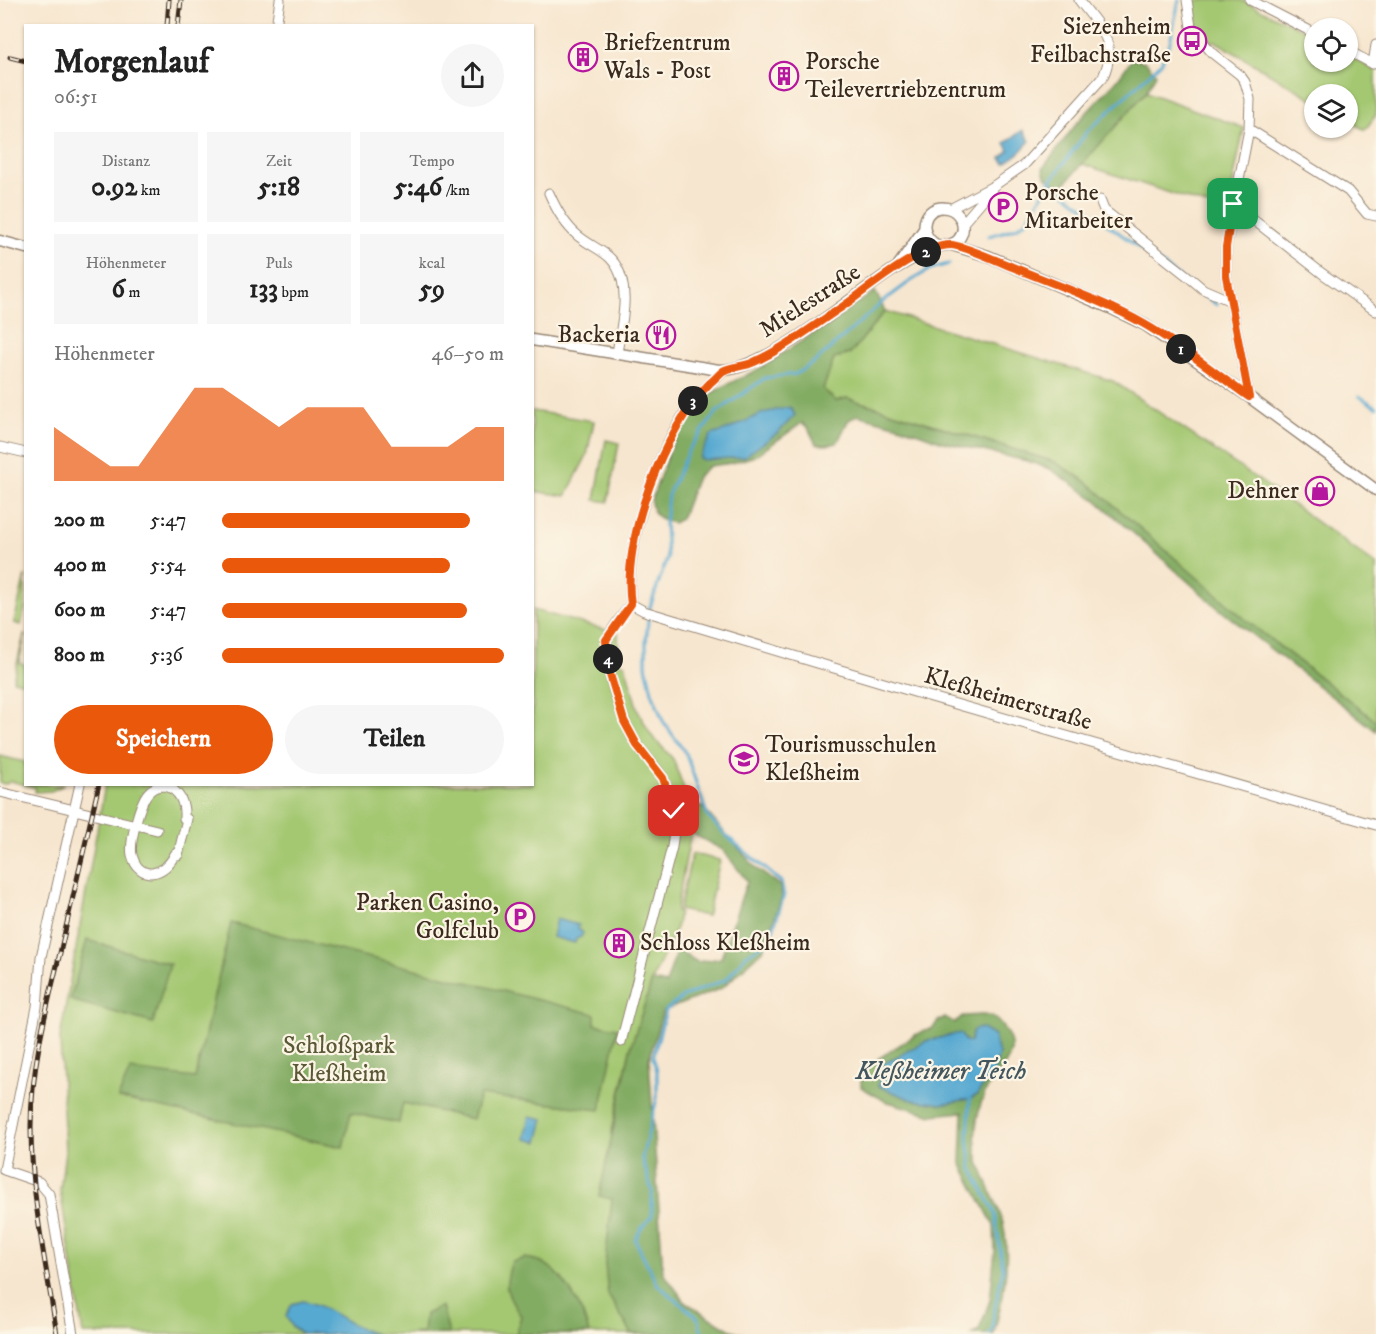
<!DOCTYPE html>
<html lang="de">
<head>
<meta charset="utf-8">
<style>
  body { margin:0; font-family:"IM FELL DW Pica",serif; background:#f6f6f6; color:#222; height:100vh; display:flex; flex-direction:column; font-size:22px; white-space:nowrap }
  * { box-sizing:border-box; margin:0 }
  p { font-size:20px; color:#767676 }
  .icon { flex:none; width:33px; height:33px; fill:none; stroke:currentColor; stroke-width:2; stroke-linecap:round; stroke-linejoin:round }
  .map { position:relative; flex:1; overflow:hidden }
  .drawer { position:absolute; left:24px; top:24px; width:510px; height:762px; display:flex; flex-direction:column; background:#fff; border-radius:0px; box-shadow:0 2px 4px #0004 }
  .drawer>* { flex:none }
  .buttons { position:absolute; left:1304px; top:18px; display:grid; gap:12px }
  .buttons a { display:grid; place-items:center; width:54px; height:54px; border-radius:50%; background:#fff; box-shadow:0 2px 4px #0004; font-size:30px }
  .pin { position:absolute; display:grid; place-items:center; width:51px; height:51px; color:#fff; margin:-26px; border-radius:12px; box-shadow:0 3px 9px #0006 }
  .km { position:absolute; width:30px; height:30px; margin:-15px; border-radius:50%; background:#222; color:#fff; font-size:16px; line-height:30px; text-align:center }
  .round { display:grid; place-items:center; flex:none; width:63px; height:63px; border-radius:32px; background:#f6f6f6 }
  .head { display:flex; align-items:center; justify-content:space-between; height:102px; padding:0 30px }
  h1 { font-size:33px; font-weight:800; line-height:45px }
  .figures { display:grid; grid-template-columns:repeat(3,1fr); gap:9px; height:102px; padding:6px 30px }
  .figures div { display:grid; align-content:center; border-radius:0px; background:#f6f6f6; text-align:center }
  .figures b { font-size:26px; font-weight:800 }
  .figures small { font-size:16px; font-weight:400 }
  .figures p { font-size:16px }
  .chart { height:168px; padding:12px 30px }
  .chart p { display:flex; justify-content:space-between }
  .chart svg { width:100%; height:108px; margin-top:6px; fill:#ea580c; opacity:.7 }
  .action { display:flex; gap:12px; margin-top:auto; padding:12px 30px }
  .action a { flex:1; height:69px; border-radius:36px; background:#ea580c; color:#fff; font-size:24px; font-weight:800; line-height:69px; text-align:center }
  .action a+a { background:#f6f6f6; color:#222 }
  ul { padding:0 30px; list-style:none; font-size:20px }
  li { display:grid; grid-template-columns:96px 72px 1fr; align-items:center; height:45px }
  li i { height:15px; border-radius:8px; background:#ea580c }
  .map>svg:first-child { display:block }
  .green { fill:#a4c872; stroke:#707948; stroke-width:1.5 }
  .forest { fill:#83ac64; stroke:#5f6b41; stroke-width:1.5; fill-rule:evenodd }
  .water { fill:#56a9d1; stroke:#486a78; stroke-width:1.5 }
  .lines { fill:none; stroke-linecap:round; stroke-linejoin:round }
  .stream { stroke:#56a9d1; stroke-width:3 }
  .minor-casing { stroke:#998876; stroke-width:11 }
  .tertiary-casing { stroke:#998876; stroke-width:13 }
  .minor { stroke:#fff; stroke-width:9 }
  .tertiary { stroke:#fff; stroke-width:10 }
  .rail-casing { stroke:#3b2a1e; stroke-width:5 }
  .rail { stroke:#fcf5e5; stroke-width:3; stroke-dasharray:9; stroke-linecap:butt }
  .route-casing { stroke:#fff; stroke-width:12 }
  .route { stroke:#ea580c; stroke-width:8 }
  .labels { text-anchor:middle; dominant-baseline:central; stroke-width:4.5; stroke-linejoin:round; paint-order:stroke }
  .poi-label { font-size:24px; fill:#3b2a1e; stroke:#fcf5e5; text-anchor:start }
  .street-label { font-size:24px; fill:#3b2a1e; stroke:#fcf5e5 }
  .park-label { font-size:24px; fill:#5a5937; stroke:#fcf5e5 }
  .water-label { font-size:26px; font-style:italic; fill:#44565d; stroke:#fcf5e5 }
</style>
</head>
<body>
<div class="map">
<svg width="1376" height="1334" viewBox="0 0 1376 1334">
  <rect width="100%" height="100%" fill="#fcf5e5"/>
  <filter id="ink" filterUnits="userSpaceOnUse"><feTurbulence type="fractalNoise" baseFrequency=".0167" numOctaves="2"/><feDisplacementMap in="SourceGraphic" scale="12" xChannelSelector="R" yChannelSelector="G"/><feConvolveMatrix kernelMatrix="1 2 1 2 8 2 1 2 1" color-interpolation-filters="sRGB"/></filter>
  <filter id="wash" filterUnits="userSpaceOnUse"><feTurbulence type="fractalNoise" baseFrequency=".008" numOctaves="4" result="noise"/><feDisplacementMap in="SourceGraphic" scale="24" xChannelSelector="R" yChannelSelector="G"/><feGaussianBlur stdDeviation="1.35" result="paint"/><feColorMatrix in="noise" values="0 0 0 0 0 0 0 0 0 0 0 0 0 0 0 0 0 1.4 0 .05"/><feComposite in="paint" operator="in"/></filter>
  <g filter="url(#wash)">
    <rect width="100%" height="100%" fill="#f7e6cf"/>
    <path class="green" d="M1193,0H1241L1314,35V62H1347V54L1376,71V115L1365,130L1347,120V94H1314V100L1215,41H1207L1197,27Z
      M1146,92L1244,128L1227,212L1082,164Z
      M885,311L1113,381L1266,485L1376,565V721L1252,625L1055,462L847,398L836,401L823,389L834,359L851,353Z
      M532,411L594,421L587,455L566,496L533,491Z
      M606,440L619,443L608,502L595,500Z
      M25,576V607L21,625L14,623Z
      M533,610L618,633L619,662L625,664L638,711L651,735L673,759L690,805L692,817L691,833L676,911L679,912L677,925L652,981L630,1050L612,1130V1199L693,1334H83L60,1190L65,1152L60,1038L105,785L532,784Z
      M24,635L25,636L19,663L25,665V683L13,680Z
      M0,756L25,762L26,784L64,785L51,791L35,792L36,788L11,781L6,784L0,783Z
      M692,854L720,860L707,916L679,910Z"/>
    <path class="forest" d="M1132,59L1146,62L1156,74L1146,92L1061,188L1045,176L1043,168L1077,123L1117,80Z
      M875,291L885,311L851,353L834,359L823,389L836,401L847,398L1055,462L1087,482L1252,625L1376,721V731L1219,609L1096,500L1050,469L1027,461L943,442L899,426L857,415L848,421L837,443L826,445L816,444L808,428L802,423L755,456L732,463L709,466L697,477L681,519L673,523C659,519 652,516 651,501C663,469 674,431 697,406C713,388 739,380 760,368C799,343 837,318 875,291Z
      M690,805L702,807L756,868L780,886L782,897L763,950L722,988L663,1011L649,1059L663,1272L685,1302L729,1329L743,1334H632L608,1295L605,1264L612,1199L599,1196L630,1050L652,981L666,984L677,949L697,962L721,958L747,881L723,850L691,833L692,817Z
      M231,923L595,1014V1024L618,1028L600,1110L480,1095L473,1119L403,1103L399,1123L351,1113L343,1147L118,1098L130,1070L195,1078Z
      M87,940L170,964L153,1023L70,1000Z
      M982,1015C994,1016 998,1020 1004,1029C1025,1056 995,1071 985,1093C980,1104 977,1116 976,1129C971,1168 1000,1196 1005,1234C1010,1268 1002,1301 994,1334H972L979,1330L990,1300L995,1250L994,1226L961,1163L963,1112L932,1115L885,1101L861,1087V1070L915,1035L933,1028L938,1021L945,1017L954,1023L964,1016ZM960,1034L965,1041L970,1042L995,1069L977,1095L970,1099Z
      M525,1258C531,1259 538,1260 543,1263C564,1273 585,1312 589,1334H516L521,1316C506,1295 503,1286 512,1262Z
      M442,1306L449,1334H410L423,1332L425,1314Z"/>
    <path class="water" d="M1023,130L1030,141L1017,155L1005,163L1001,158L1009,150L1005,143Z
      M790,407L795,415L779,432L744,457L704,460L699,458L711,435L727,430L763,413Z
      M556,919L579,925L578,928L583,933L581,937L576,939L575,943L552,937Z
      M981,1028L994,1036L999,1054L995,1069L977,1095L970,1099L941,1104L912,1100L878,1086L883,1064L926,1041L960,1033L965,1041L970,1042L973,1030Z
      M530,1116L544,1119L538,1142L525,1139Z
      M303,1301C330,1305 350,1329 377,1334H302L292,1327L286,1316L292,1304Z"/>
    <g class="lines">
      <path class="stream" d="M1050,182L1217,305
        M989,236L1016,228L1027,220L1050,182L1087,132L1161,63L1170,42L1179,0
        M1359,396L1376,407
        M970,1099L968,1138L972,1169L995,1213L1003,1269L993,1317V1328L989,1334
        M702,1334L698,1318L658,1285L635,1240L641,1229L652,1216V1191L642,1158L657,1098V1071L653,1057L666,1010L683,997L727,979L746,955L770,940L784,895L781,882L730,839L708,817L686,754L663,721L652,692L646,666V642L649,610L667,558L665,523L668,495L689,449L717,412L765,378L796,374L816,361L885,300L908,283L930,269L949,264"/>
    </g>
  </g>
  <g filter="url(#ink)">
    <g class="lines">
      <g class="minor-casing">
        <path id="minor" d="M1187,0L1191,27L1212,53L1240,75L1245,82L1250,99L1249,129L1226,247V276L1249,397
          M1250,0L1314,33
          M276,26L280,0
          M1347,50L1373,64L1376,45
          M1249,129L1348,191L1367,214L1376,216
          M549,193C556,209 564,224 577,235C596,251 615,252 622,280C628,303 620,330 617,354
          M1100,200L1104,210L1190,278L1203,289L1231,301
          M1233,204L1323,274L1376,311
          M950,209L995,185L1024,165L1103,77C1119,42 1099,27 1079,0
          M963,223L992,189
          M0,447L26,453
          M631,604L644,611L914,692L1376,825
          M165,786C180,790 185,804 184,818L187,819L178,855L175,854C165,876 139,882 132,855C129,842 140,802 148,793C153,787 158,786 165,786Z
          M0,792L157,830
          M621,1042L672,847C676,823 674,802 664,780C657,766 644,756 636,743C624,724 599,658 608,638C613,626 624,614 631,604C623,548 655,458 686,411C696,395 711,383 724,370
          M73,1334L49,1194L39,1182L4,1170L37,1007L41,957L80,784"/>
      </g>
      <g class="tertiary-casing">
        <path id="tertiary" d="M0,241L26,248
          M952,245L988,256L1108,307L1145,325L1249,397L1376,490
          M898,266L924,229
          M532,340L719,370C766,372 854,294 896,268C908,261 924,251 937,247C945,244 951,247 958,240C968,229 961,211 947,208C923,203 915,236 939,246"/>
      </g>
      <use href="#minor" class="minor"/>
      <use href="#tertiary" class="tertiary"/>
      <g class="rail-casing">
        <path id="rail" d="M167,26L169,0
          M178,26L181,0
          M10,57L26,61
          M57,1334C46,1265 31,1197 31,1127C31,1068 46,1010 60,953C73,897 86,841 99,784"/>
      </g>
      <use href="#rail" class="rail"/>
    </g>
  </g>
  <g class="lines" filter="url(#ink)">
    <g class="route-casing">
      <path id="route" d="M674,811L663,778L637,745L624,721L608,668L606,640L631,604C621,541 664,427 710,383C714,380 719,374 723,371C732,366 745,367 754,362C785,348 813,326 842,307C869,288 919,245 951,245C963,245 1002,263 1015,268C1058,286 1104,301 1144,324C1181,345 1215,373 1249,397L1226,276V247L1233,204"/>
    </g>
    <use href="#route" class="route"/>
  </g>
  <defs>
    <g id="bus-ring" transform="scale(1.5)"><circle r="9.5" fill="#fcf5e5" stroke="#b5179e" stroke-width="1.5"/><path d="M-5-6H5V4H4V6H2V4H-2V6H-4V4H-5ZM-3.5-4V0h7V-4ZM-3.5 1.2v1.5H-2V1.2ZM2 1.2v1.5H3.5V1.2Z" fill="#b5179e"/></g>
    <g id="building-ring" transform="scale(1.5)"><circle r="9.5" fill="#fcf5e5" stroke="#b5179e" stroke-width="1.5"/><path d="M-4-6H4V6H1V3H-1V6H-4ZM-2.5-4.3h1.7v1.8h-1.7ZM.8-4.3h1.7v1.8H.8ZM-2.5-1h1.7V.8h-1.7ZM.8-1h1.7V.8H.8Z" fill="#b5179e"/></g>
    <g id="parking-ring" transform="scale(1.5)"><circle r="9.5" fill="#fcf5e5" stroke="#b5179e" stroke-width="1.5"/><path d="M-3.5-5.5H1a3.5 3.5 0 0 1 0 7H-1V5.5H-3.5ZM-1-3.4V-.6H.8a1.4 1.4 0 0 0 0-2.8Z" fill="#b5179e"/></g>
    <g id="restaurant-ring" transform="scale(1.5)"><circle r="9.5" fill="#fcf5e5" stroke="#b5179e" stroke-width="1.5"/><path d="M-5-6h1v4h1v-4h1v4h1v-4h1v5L-1.5 .5V6h-2V.5L-5-1ZM5-6V6H3V1.5H1.5Q1.5-4 5-6Z" fill="#b5179e"/></g>
    <g id="shop-ring" transform="scale(1.5)"><circle r="9.5" fill="#fcf5e5" stroke="#b5179e" stroke-width="1.5"/><path d="M-5-2.5h2.3a2.7 3.5 0 0 1 5.4 0H5L5.5 6h-11ZM-1.5-2.5h3a1.5 2.3 0 0 0-3 0Z" fill="#b5179e"/></g>
    <g id="school-ring" transform="scale(1.5)"><circle r="9.5" fill="#fcf5e5" stroke="#b5179e" stroke-width="1.5"/><path d="M0-5L7-2L0 1L-7-2ZM-4 1L0 2.5L4 1V4Q0 6-4 4Z" fill="#b5179e"/></g>
  </defs>
  <g fill-rule="evenodd">
    <use href="#bus-ring" x="1192" y="41"/>
    <use href="#building-ring" x="583" y="57"/>
    <use href="#building-ring" x="784" y="76"/>
    <use href="#parking-ring" x="1003" y="207"/>
    <use href="#restaurant-ring" x="661" y="335"/>
    <use href="#shop-ring" x="1320" y="491"/>
    <use href="#school-ring" x="744" y="759"/>
    <use href="#parking-ring" x="520" y="917"/>
    <use href="#building-ring" x="619" y="943"/>
  </g>
  <g class="labels">
    <g class="poi-label">
      <text x="1171" y="27" text-anchor="end">Siezenheim<tspan x="1171" dy="28">Feilbachstraße</tspan></text>
      <text x="604" y="43">Briefzentrum<tspan x="604" dy="28">Wals - Post</tspan></text>
      <text x="805" y="62">Porsche<tspan x="805" dy="28">Teilevertriebzentrum</tspan></text>
      <text x="1024" y="193">Porsche<tspan x="1024" dy="28">Mitarbeiter</tspan></text>
      <text x="640" y="335" text-anchor="end">Backeria</text>
      <text x="1299" y="491" text-anchor="end">Dehner</text>
      <text x="765" y="745">Tourismusschulen<tspan x="765" dy="28">Kleßheim</tspan></text>
      <text x="499" y="903" text-anchor="end">Parken Casino,<tspan x="499" dy="28">Golfclub</tspan></text>
      <text x="640" y="943">Schloss Kleßheim</text>
    </g>
    <g class="street-label">
      <text transform="translate(810 301) rotate(-33)">Mielestraße</text>
      <text transform="translate(1008 699) rotate(16)">Kleßheimerstraße</text>
    </g>
    <g class="park-label">
      <text x="339" y="1046">Schloßpark<tspan x="339" dy="28">Kleßheim</tspan></text>
    </g>
    <g class="water-label">
      <text x="941" y="1071">Kleßheimer Teich</text>
    </g>
  </g>
</svg>
<div class="buttons">
<a><svg class="icon" aria-label="locate" viewBox="0 0 24 24"><circle cx="12" cy="12" r="6"/><path d="M12 2v4M12 18v4M2 12h4M18 12h4"/></svg></a>
<a><svg class="icon" aria-label="layers" viewBox="0 0 24 24"><path d="M12 4l9 5-9 5-9-5zM3 14l9 5 9-5"/></svg></a>
</div>
<div class="pin" style="left:1233px;top:204px;background:#1e9e55"><svg class="icon" aria-label="arrive" viewBox="0 0 24 24"><path d="M6 21V4h12l-3 4 3 4H6"/></svg></div>
<div class="pin" style="left:674px;top:811px;background:#d93025"><svg class="icon" aria-label="check" viewBox="0 0 24 24"><path d="M5 12l5 5 9-10"/></svg></div>
<b class="km" style="left:1181px;top:349px">1</b>
<b class="km" style="left:926px;top:252px">2</b>
<b class="km" style="left:693px;top:401px">3</b>
<b class="km" style="left:608px;top:659px">4</b>
<section class="drawer">
<div class="head"><div><h1>Morgenlauf</h1><p>06:51</p></div><a class="round"><svg class="icon" aria-label="share" viewBox="0 0 24 24"><path d="M12 15V3M7 8l5-5 5 5M5 13v7h14v-7"/></svg></a></div>
<div class="figures">
<div><p>Distanz</p><b>0.92<small> km</small></b></div>
<div><p>Zeit</p><b>5:18</b></div>
<div><p>Tempo</p><b>5:46<small> /km</small></b></div>
</div>
<div class="figures">
<div><p>Höhenmeter</p><b>6<small> m</small></b></div>
<div><p>Puls</p><b>133<small> bpm</small></b></div>
<div><p>kcal</p><b>59</b></div>
</div>
<div class="chart"><p><span>Höhenmeter</span>46–50 m</p>
<svg viewBox="0 0 160 44" preserveAspectRatio="none"><path d="M0 44V22L10 30L20 38L30 38L40 22L50 6L60 6L70 14L80 22L90 14L100 14L110 14L120 30L130 30L140 30L150 22L160 22V44z"/></svg>
</div>
<ul>
<li><b>200 m</b>5:47<i style="width:88%"></i></li>
<li><b>400 m</b>5:54<i style="width:81%"></i></li>
<li><b>600 m</b>5:47<i style="width:87%"></i></li>
<li><b>800 m</b>5:36<i style="width:100%"></i></li>
</ul>
<div class="action"><a>Speichern</a><a>Teilen</a></div>
</section>
</div>
</body>
</html>
